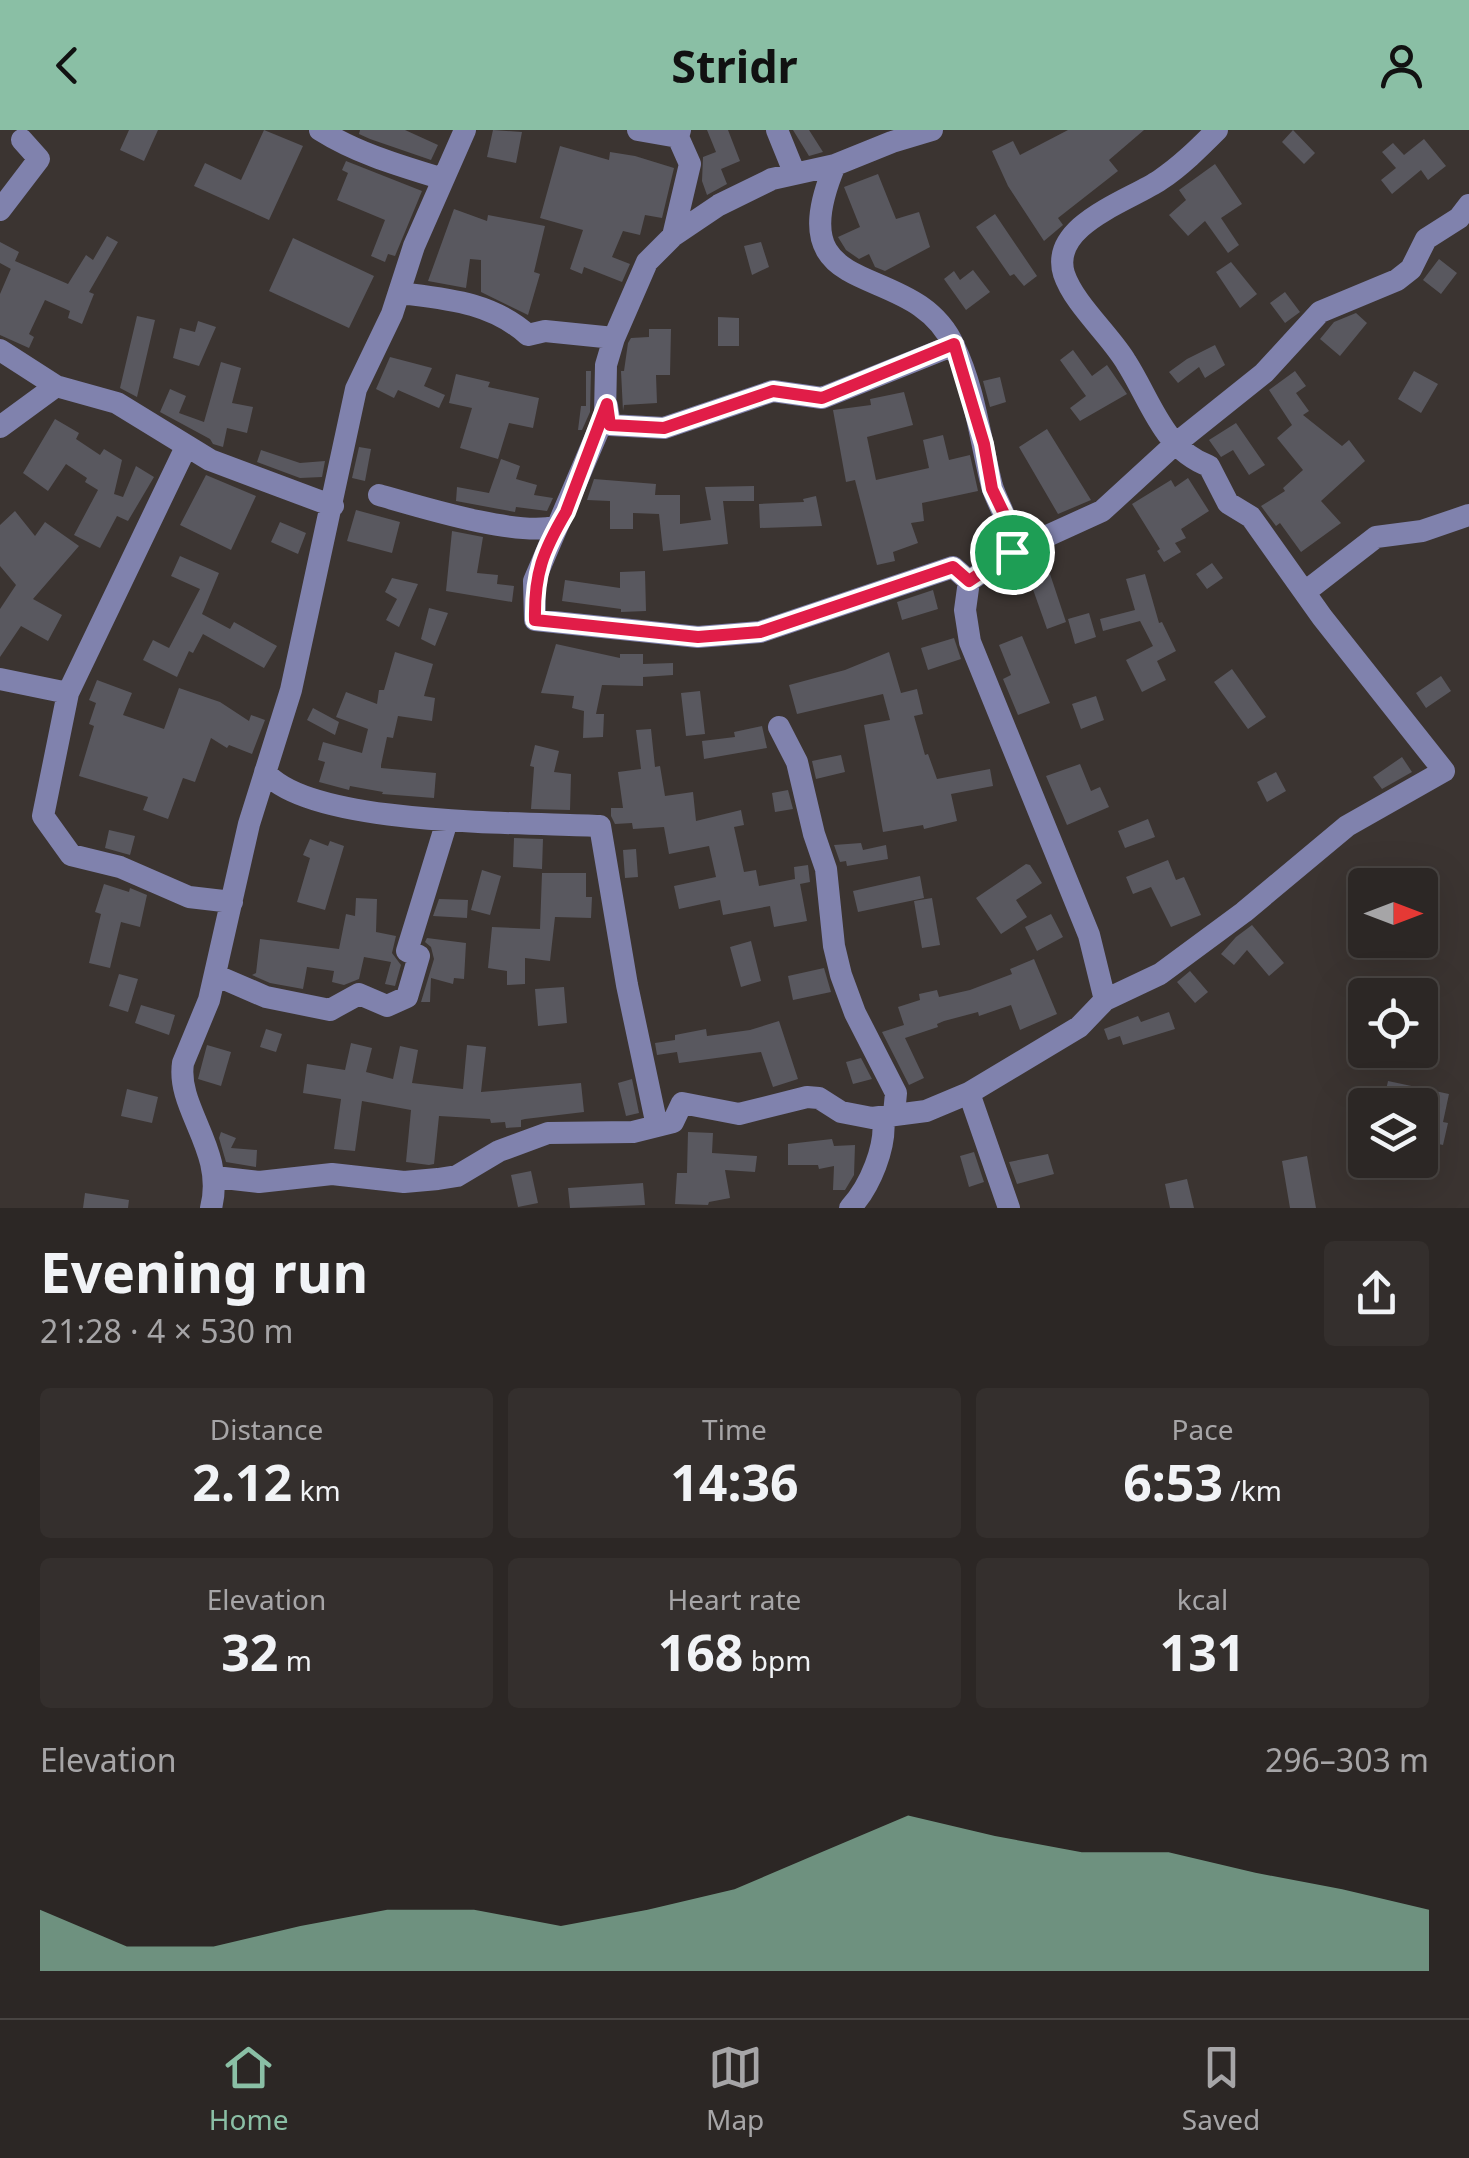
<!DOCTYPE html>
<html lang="en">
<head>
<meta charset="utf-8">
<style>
  body { margin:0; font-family:"Noto Sans",sans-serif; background:#342f2d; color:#f1f3f6; height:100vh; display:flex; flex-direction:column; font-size:38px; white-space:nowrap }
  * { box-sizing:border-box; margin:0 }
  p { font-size:32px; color:#a6a5a7 }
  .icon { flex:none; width:55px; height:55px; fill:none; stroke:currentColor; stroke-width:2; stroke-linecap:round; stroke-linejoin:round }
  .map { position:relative; height:1078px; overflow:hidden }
  .panel { display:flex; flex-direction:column; background:#2c2725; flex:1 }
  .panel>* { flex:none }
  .needle { width:65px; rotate:90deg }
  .tools { position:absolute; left:1348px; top:738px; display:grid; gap:20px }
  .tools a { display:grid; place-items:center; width:90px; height:90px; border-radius:10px; background:#2c2725; box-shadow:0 10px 40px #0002,0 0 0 2px #484442; font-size:50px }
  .pin { position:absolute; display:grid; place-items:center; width:85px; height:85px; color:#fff; margin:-42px; border:5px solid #fff; border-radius:50%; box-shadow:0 2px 10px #0007 }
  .round { display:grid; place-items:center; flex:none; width:105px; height:105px; border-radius:10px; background:#342f2d }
  .head { display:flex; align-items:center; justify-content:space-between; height:170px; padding:0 40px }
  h1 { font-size:55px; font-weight:700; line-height:75px }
  .metrics { display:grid; grid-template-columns:repeat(3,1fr); gap:15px; height:170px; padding:10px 40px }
  .metrics div { display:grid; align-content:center; border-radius:10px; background:#342f2d; text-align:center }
  .metrics b { font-size:50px; font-weight:700 }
  .metrics small { font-size:28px; font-weight:400 }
  .metrics p { font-size:28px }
  .chart { height:280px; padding:20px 40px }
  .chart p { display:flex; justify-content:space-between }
  .chart svg { width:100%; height:180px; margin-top:10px; fill:#8abfa5; opacity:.7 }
  header { display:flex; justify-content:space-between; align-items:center; height:130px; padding:0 40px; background:#8abfa5; color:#111; font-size:45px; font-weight:700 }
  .menu { display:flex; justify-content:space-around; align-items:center; height:140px; border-top:2px solid #484442; background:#2c2725; font-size:28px; color:#a6a5a7 }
  .menu a { display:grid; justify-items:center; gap:5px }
  .menu .active { color:#8abfa5 }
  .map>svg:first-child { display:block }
  .building { fill:#59585f }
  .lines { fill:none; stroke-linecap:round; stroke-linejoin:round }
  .minor { stroke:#8082ad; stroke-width:22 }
  .route-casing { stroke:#fff; stroke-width:20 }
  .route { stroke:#e11d48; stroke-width:12 }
</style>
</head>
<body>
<header><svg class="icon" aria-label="back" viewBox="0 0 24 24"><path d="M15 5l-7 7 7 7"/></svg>Stridr<svg class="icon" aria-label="person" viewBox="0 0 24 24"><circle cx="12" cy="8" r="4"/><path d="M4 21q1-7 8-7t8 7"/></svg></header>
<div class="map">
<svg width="1469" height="1078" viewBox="0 0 1469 1078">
  <rect width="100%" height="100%" fill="#3b3431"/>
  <path class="building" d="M129,0H158L144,31L120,20Z
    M264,0L303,16L269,90L194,56L205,33L241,50Z
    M360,0H405L438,15L431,30L370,9L359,4Z
    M493,0L522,2L516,33L487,27Z
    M707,0H728L740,31L721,39L727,54L707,65L702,51L703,27L716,22Z
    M793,0H809L823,22L809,26Z
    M1068,0H1144L1109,30L1118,41L1058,88L1063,95L1044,111L1008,56L992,21L1013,11L1020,25Z
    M1293,0L1315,23L1304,34L1282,12Z
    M1424,9L1446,36L1428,50L1421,40L1392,64L1381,50L1396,38L1382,22L1393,13L1404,25Z
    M560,16L609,30L610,22L635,26L674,38L662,88L645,85L640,105L623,101L612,127L630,134L622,152L584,137L582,144L570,139L583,100L540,88Z
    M346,31L422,61L395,126L388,124L385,132L371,126L385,90L337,70L348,43L342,40Z
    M1215,34L1242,74L1221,88L1239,115L1228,123L1205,91L1188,106L1169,85L1186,70L1179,60Z
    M878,44L896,89L919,82L930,117L885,141L875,137L869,124L859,129L846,120L838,107L860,97L844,57Z
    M454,79L487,91L488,85L545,96L534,142L540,144L528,185L481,162V130L470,129L466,158L428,151Z
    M995,84L1037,146L1024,156L1014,144L1010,146L976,97Z
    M107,106L118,112L89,162L94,164L82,194L68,188L70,181L45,170L29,204L34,207L29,218L0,205V164L12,136L11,139L0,133V112L19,122L15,131L68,154L86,125L93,130Z
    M293,108L374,146L349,198L269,161Z
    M761,112L769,137L752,145L744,116Z
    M1439,129L1457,143L1441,164L1423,150Z
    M1231,132L1257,164L1240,178L1216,142Z
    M973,140L990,162L966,180L944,149L954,141L960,150Z
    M1285,162L1300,182L1285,193L1270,173Z
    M1356,183L1367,193L1340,226L1320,209L1334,192Z
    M137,186L155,190L137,267L120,258Z
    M718,187L739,188V216H718Z
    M198,191L216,197L199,236L173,228L180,198L195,202Z
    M649,199H671L670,245H656L657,273L624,275L623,281L621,241H624L628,213L631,208L649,207Z
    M1215,215L1225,235L1205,248L1199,237L1178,253L1169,242L1187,229Z
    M1073,220L1092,246L1107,235L1127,264L1080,291L1070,278L1086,266L1060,230Z
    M390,227L432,238L424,256L445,265L439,278L398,260L394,268L376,259Z
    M221,232L241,238L232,273L253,277L247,303L227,298L223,317L213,314L210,309L160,282L170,259L186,266L179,283L204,292Z
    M586,241H591L590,282L582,300H578L581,276H586Z
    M1295,241L1306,256L1296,263L1309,281L1303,285L1342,316L1349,310L1365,331L1321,371L1341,393L1301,422L1280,393L1276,396L1261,376L1285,361L1283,358L1303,340L1277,308L1292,295L1269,260Z
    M1414,241L1438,254L1421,283L1398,269Z
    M456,244L490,252L488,257L539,268L533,298L509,293L498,329L460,318L472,278L449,273Z
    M1000,247L1006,272L990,277L983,251Z
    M904,262L913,295L867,307L876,350L929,338L923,310L943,305L949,330L970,325L978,361L922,373L924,391L911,393L918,413L893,422L895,431L877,435L855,350L846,352L833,280L871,275L870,269Z
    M55,289L79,303L76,309L100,325L104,319L122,330L114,364L123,367L136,336L154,347L128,391L117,386L100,418L74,405L98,360L85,352L87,348L66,334L48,361L23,343Z
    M1236,293L1265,335L1249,345L1233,320L1221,327L1209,310Z
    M1047,299L1091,370L1058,384L1019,317Z
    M359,317L371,319L365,351L352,348Z
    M261,320L300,333L325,331L322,347L300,348L257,332Z
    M501,329L520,336L516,349L537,355L534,365L553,368L547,381L516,377L515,382L456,371L457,357L489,363Z
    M206,345L256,366L231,420L180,395Z
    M1188,348L1209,381L1181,399L1186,408L1175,413L1181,422L1164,432L1157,421L1160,419L1132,374L1171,350L1175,357Z
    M594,349L656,354L655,365H680V394L711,390L705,357L754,356V371H723L728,414L663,421L659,384L633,383V399H610V371L587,370Z
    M816,366L822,396L760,398L759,374L804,372L803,369Z
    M356,380L400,392L392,423L347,411Z
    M15,381L35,406L45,392L79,416L33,469L62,485L48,511L21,496L0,527V479L16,455L0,436V395Z
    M280,392L306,403L298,424L271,412Z
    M452,401L483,407L477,443L498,445L497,454L514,456L512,472L446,461Z
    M180,426L219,443L202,484L230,499L234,492L277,516L264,538L203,504L193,523L189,521L177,547L143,530L153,510L169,518L200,459L171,446Z
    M1212,433L1223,448L1207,459L1196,444Z
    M645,441L646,481L621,482V479L562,471L565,450L620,458V442Z
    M1050,444L1066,492L1047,499L1030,451Z
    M1145,444L1159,493L1162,492L1176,521L1157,531L1166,550L1142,562L1126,530L1153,516L1140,491L1103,501L1100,489L1135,480L1126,449Z
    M392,448L418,454L399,497L386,490L397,469L385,462Z
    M933,460L938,479L902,490L897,472Z
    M429,478L448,483L435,516L421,509Z
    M1089,483L1096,507L1075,514L1068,489Z
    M1022,506L1050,573L1018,585L1003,549L1011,545L999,515Z
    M954,508L961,529L928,540L921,518Z
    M556,514L620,528V524H643V534L673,533V545L643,547V556L602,555L596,584H604L603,607L583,608L584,581L572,578L574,566L541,563Z
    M395,522L433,534L424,566L435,568L432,591L398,586L393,608L387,607L381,635V638L436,643L434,668L382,664L383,662L350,656L349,660L319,652L325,632L318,630L323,612L362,623L368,599L336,587L346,562L377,574L379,560H384Z
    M889,522L901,563L917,559L923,584L914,586L925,625L928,624L937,649L990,639L993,656L951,664L957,691L924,699L923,695L883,702L864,595L890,590L883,564L797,584L789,555L845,540Z
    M1232,539L1266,587L1248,599L1214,552Z
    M1441,546L1451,561L1426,578L1416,563Z
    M97,550L132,563L123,585L164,599L179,558L220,572L249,591L251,585L265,590L252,624L229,615L227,618L211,608L195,652L183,648L168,689L143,680L148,667L79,646L94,596L89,594L96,573L89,570Z
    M700,561L705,604L686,606L681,563Z
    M1096,566L1104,590L1081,599L1072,574Z
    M313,578L339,592L335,605L307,590Z
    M762,596L767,618L704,629L702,611L735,607L734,602Z
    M651,599L655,637L660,636L665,666L693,662L696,691L741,680L744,695L734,697L744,742L756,740L759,756L795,749L794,737L808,735L810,752L800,754L807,791L774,797L770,776L723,785L720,770L679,779L674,756L716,747L709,716L669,724L664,697L633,699L632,693L615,694L611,686V678H623L618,642L641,639L636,600Z
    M535,615L559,621L554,642L571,644L570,680L531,679L534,637L530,636Z
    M841,625L845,642L816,649L812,631Z
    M1402,627L1412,642L1382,659L1373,647Z
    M1080,634L1091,661L1100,657L1109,677L1067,695L1046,646Z
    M1276,642L1286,661L1267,672L1257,652Z
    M788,660L793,679L775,682L772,663Z
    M1148,689L1155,707L1125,718L1118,701Z
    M109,700L135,706L130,725L105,718Z
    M514,708L543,709L542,739L513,737Z
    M310,709L328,716L330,711L344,716L325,780L297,772L310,728L303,725Z
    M861,713L863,720L886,715L888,729L847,736L846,731L840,732L834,715Z
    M636,719L638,747L625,748L623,720Z
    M1168,730L1176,750L1184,747L1201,785L1171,797L1151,757L1133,764L1126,747Z
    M1026,734L1030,735L1042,753L1016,770L1027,787L1001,804L976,768Z
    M482,740L501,746L490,785L471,780Z
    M542,743H586V767H592L591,788L555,787L550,831L525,828V854L507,855V841L488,838L492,797L540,799Z
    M920,746L924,768L858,782L853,761Z
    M104,754L129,762L130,758L147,765L140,797L121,792L110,838L89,833L101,784L95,782Z
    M356,768L377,769L376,802L396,806L392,823L401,835L395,856L385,854L391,832L364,827L359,849L344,855L332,852L334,841L307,837L303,859L270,853L252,845L256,843L260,809L339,819L346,784L355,786Z
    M932,768L940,815L922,818L914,771Z
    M439,769L468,770L467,788L433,786Z
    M1051,784L1063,807L1037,821L1025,797Z
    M1252,795L1284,833L1269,846L1247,820L1234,835L1221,824L1236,807Z
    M427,808L466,813L464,849L454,848L453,854L431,848L430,872H421L434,829L431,817L425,812Z
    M751,811L761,851L741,857L730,817Z
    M1034,829L1057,884L1020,900L1011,875L979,886L978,882L944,891L937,894L938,897L905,908L924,948L909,955L882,902L904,895L898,877L920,870L919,864L937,860L939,867L970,860L1012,844L1010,839Z
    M824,838L831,862L793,870L788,846Z
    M1190,841L1208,862L1195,873L1177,852Z
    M119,844L138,849L128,882L109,876Z
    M564,857L567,893L538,896L535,859Z
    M141,875L175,885L169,905L135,893Z
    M1169,882L1175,899L1123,915L1120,906L1108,910L1104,899L1138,886L1141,892Z
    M779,891L798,949L773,957L761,922L679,933L677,922L657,925L655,913L675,910V905L706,899L707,906L750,900Z
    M266,899L282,904L276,922L260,917Z
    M351,913L372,918L366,942L393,949L400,916L418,920L412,953L463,959L467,915L486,917L481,962L581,953L584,982L525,989L521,990V997L506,998L505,992L491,993L490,989L439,986L434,1034L429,1035L406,1032L411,980L362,971L355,1021L334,1019L341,969L303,963L307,934L345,940Z
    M207,915L231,922L221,956L198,949Z
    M861,928L872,949L853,954L846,932Z
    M632,949L639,983L626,986L618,953Z
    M1388,951L1449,964L1443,992L1448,993L1443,1015L1420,1010V975H1383Z
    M127,959L158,967L152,993L121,986Z
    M221,1002L236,1008L231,1018L257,1020L256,1037L226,1032L219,1008Z
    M688,1002L713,1003L712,1023L757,1026L755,1042L725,1040L730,1068L709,1072L708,1075L675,1074L677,1043H687Z
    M832,1009L834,1016L855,1015L854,1045L845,1060H833L834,1036L819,1039L818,1035H788V1014Z
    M974,1022L984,1052L969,1057L960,1026Z
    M1048,1024L1054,1044L1017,1054L1009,1032Z
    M1307,1026L1316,1078H1290L1282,1031Z
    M531,1041L538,1073L518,1077L511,1045Z
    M1187,1049L1194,1078H1170L1165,1054Z
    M643,1053L645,1075L570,1078L568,1058Z
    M85,1063L129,1070L128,1078H83Z"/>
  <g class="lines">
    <path class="minor" d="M320,0C358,24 401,36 443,49
      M638,0L678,7
      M680,0L678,7L690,34L673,106L647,132L614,208L606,235L605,285L534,451L535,490L698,507L760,502L953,437L969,451
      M777,0L794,42
      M835,35C775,178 913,125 954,216C975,259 980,310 992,356C995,366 1000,375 1004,385C1009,396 1010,410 1012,422L969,451L965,480L970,512L1089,805L1105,870
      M0,80L39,29L22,10
      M673,106L719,75L772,49L835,35L892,12L932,0
      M400,163C447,169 491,172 528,205L545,201L614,208
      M0,220L56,256L117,273L210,330L333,376
      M607,276L610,295L664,298L773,261L822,268L954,215
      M0,297L56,256
      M379,365C418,376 520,408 557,396
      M1012,422L1102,381L1174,315L1264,243L1320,182L1397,150L1411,139L1426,109L1459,88L1469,75
      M1305,462L1376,407L1422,401L1469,385
      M0,549L68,563L43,686L71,725L120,737L189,767L232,772
      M68,563L186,317
      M779,597L797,632L814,704L826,739L834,816L841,845L855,883L896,963L894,984
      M265,642C311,697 527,692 600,696L627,855L657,996
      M215,845L266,867L330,880L359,864L387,876L407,867L419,826L407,821L447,691
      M969,963L1009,1078
      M215,1047L259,1052L332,1044L404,1052L438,1049L457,1046L499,1021L548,1003L633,1002L673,992L682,973L739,984L807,967L819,968L841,982L872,988L926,981L969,963L1079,897L1105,870L1160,844L1244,782L1347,696L1444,641L1322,487L1251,387L1228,373L1209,336C1163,319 1151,271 1126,232C1110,205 1074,174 1064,144C1049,95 1129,71 1160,50C1181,36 1199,18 1217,0
      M211,1078C226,1020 176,979 183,933L209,870L249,694L291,560L356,259L392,184L414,116L465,0
      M850,1078C870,1057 887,1016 883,987"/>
  </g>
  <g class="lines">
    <g class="route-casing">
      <path id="route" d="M954,214L984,314L992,359L1006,388L1012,422L969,451L953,437L760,502L698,507L535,490C534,444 543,421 566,382L607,274L610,295L664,298L773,261L822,268Z"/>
    </g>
    <use href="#route" class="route"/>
  </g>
</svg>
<div class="tools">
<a><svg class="needle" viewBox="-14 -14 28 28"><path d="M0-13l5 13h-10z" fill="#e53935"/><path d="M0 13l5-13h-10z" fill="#a6a5a7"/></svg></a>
<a><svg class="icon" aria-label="locate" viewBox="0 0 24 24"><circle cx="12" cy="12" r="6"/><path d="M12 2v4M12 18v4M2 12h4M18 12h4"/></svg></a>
<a><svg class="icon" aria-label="layers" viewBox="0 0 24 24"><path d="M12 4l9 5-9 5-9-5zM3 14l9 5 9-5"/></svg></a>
</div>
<div class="pin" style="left:1012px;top:422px;background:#1e9e55"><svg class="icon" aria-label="arrive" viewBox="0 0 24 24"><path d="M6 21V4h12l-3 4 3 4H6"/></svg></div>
</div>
<section class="panel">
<div class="head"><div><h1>Evening run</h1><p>21:28 · 4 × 530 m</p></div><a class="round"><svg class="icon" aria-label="share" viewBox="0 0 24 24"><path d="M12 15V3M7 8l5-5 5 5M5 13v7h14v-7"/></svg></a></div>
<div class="metrics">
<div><p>Distance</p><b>2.12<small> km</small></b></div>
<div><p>Time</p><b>14:36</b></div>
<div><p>Pace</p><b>6:53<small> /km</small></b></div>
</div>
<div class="metrics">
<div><p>Elevation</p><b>32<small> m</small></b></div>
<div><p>Heart rate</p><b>168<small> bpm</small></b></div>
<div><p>kcal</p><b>131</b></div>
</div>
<div class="chart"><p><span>Elevation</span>296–303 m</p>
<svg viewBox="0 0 160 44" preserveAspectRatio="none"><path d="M0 44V29L10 38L20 38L30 33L40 29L50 29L60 33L70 29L80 24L90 15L100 6L110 11L120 15L130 15L140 20L150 24L160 29V44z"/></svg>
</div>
</section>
<nav class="menu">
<a class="active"><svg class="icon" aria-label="home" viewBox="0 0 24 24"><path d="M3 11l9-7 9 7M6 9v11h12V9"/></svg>Home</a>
<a><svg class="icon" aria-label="map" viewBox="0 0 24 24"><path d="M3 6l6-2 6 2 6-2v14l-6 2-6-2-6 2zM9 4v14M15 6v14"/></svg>Map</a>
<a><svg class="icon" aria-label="saved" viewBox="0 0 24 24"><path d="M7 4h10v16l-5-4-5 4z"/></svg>Saved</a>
</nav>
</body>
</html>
